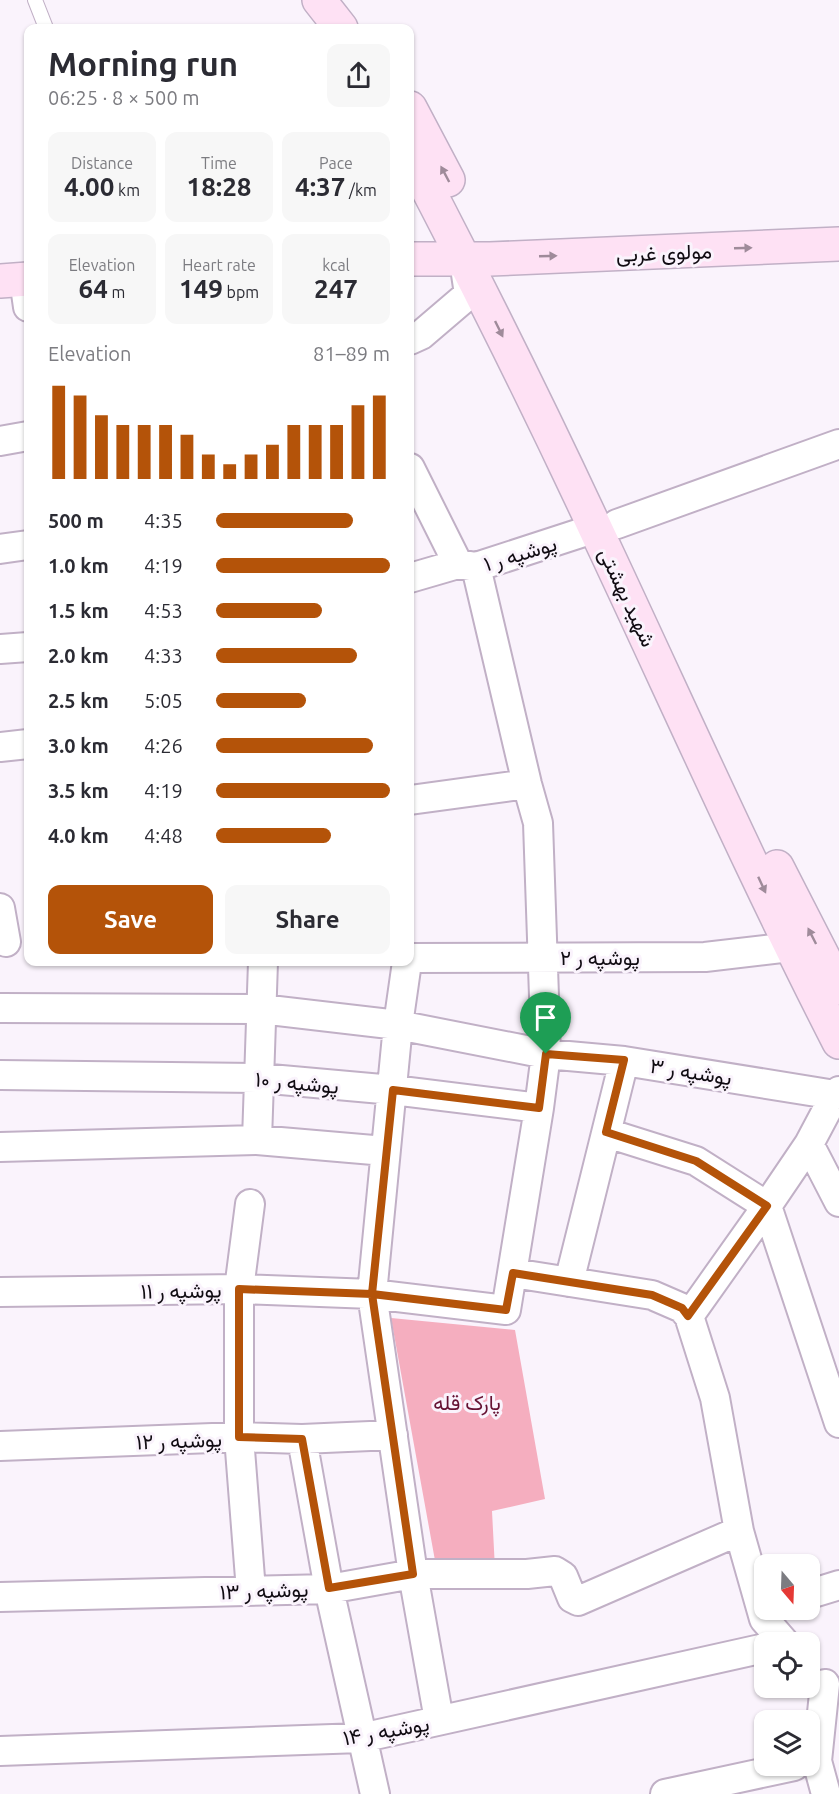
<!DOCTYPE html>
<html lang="en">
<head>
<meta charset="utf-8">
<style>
  body { margin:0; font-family:Ubuntu,Vazirmatn,sans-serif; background:#f7f7f7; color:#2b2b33; height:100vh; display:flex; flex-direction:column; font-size:22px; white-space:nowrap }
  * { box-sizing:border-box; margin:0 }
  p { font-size:20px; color:#7c7c81 }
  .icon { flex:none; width:33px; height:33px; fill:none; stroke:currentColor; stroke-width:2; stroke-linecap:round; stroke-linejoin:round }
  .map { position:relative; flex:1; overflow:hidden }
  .side { position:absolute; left:24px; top:24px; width:390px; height:942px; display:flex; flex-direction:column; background:#fff; border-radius:12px; box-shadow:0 2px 4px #0004 }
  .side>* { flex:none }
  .needle { width:39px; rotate:161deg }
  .buttons { position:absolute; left:754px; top:1554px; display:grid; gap:12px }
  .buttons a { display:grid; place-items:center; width:66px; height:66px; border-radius:12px; background:#fff; box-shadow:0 2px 4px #0004; font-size:30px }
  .pin { position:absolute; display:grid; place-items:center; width:51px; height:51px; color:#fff; margin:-62px -26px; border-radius:50% 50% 50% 0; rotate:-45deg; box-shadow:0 0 6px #0007 }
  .pin .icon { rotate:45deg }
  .round { display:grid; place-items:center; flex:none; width:63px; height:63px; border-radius:12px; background:#f7f7f7 }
  .overview { display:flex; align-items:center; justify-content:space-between; height:102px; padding:0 24px }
  h1 { font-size:33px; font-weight:700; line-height:45px }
  .stats { display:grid; grid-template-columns:repeat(3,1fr); gap:9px; height:102px; padding:6px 24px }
  .stats div { display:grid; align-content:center; border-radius:12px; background:#f7f7f7; text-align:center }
  .stats b { font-size:26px; font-weight:700 }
  .stats small { font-size:16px; font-weight:400 }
  .stats p { font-size:16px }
  .chart { height:168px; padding:12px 24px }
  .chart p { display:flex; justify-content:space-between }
  .chart svg { width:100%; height:108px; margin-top:6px; stroke:#b45309; stroke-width:6 }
  .button { display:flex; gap:12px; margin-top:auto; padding:12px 24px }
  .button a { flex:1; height:69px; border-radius:12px; background:#b45309; color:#fff; font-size:24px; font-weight:700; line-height:69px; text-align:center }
  .button a+a { background:#f7f7f7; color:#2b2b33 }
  ul { padding:0 24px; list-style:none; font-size:20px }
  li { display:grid; grid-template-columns:96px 72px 1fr; align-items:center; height:45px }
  li i { height:15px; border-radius:8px; background:#b45309 }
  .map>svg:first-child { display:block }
  .green { fill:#f5aebf }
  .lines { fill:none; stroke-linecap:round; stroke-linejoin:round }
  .lane-casing { stroke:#c1b0c6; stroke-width:16 }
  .street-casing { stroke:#c1b0c6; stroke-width:32 }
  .secondary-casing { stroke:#c1b0c6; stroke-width:36 }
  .lane { stroke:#fff; stroke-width:14 }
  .street { stroke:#fff; stroke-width:28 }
  .secondary { stroke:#fee1f4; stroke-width:33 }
  .oneway { fill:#9f8b9a }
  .route-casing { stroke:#fff; stroke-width:12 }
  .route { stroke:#b45309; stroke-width:8 }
  .labels { text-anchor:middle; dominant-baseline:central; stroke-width:6; stroke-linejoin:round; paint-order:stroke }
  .street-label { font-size:21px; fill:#100b12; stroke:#faf3fc }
  .park-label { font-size:21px; fill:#661233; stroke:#faf3fc }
</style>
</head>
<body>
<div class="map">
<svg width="839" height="1794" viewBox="0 0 839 1794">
  <rect width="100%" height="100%" fill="#faf3fc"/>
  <path class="green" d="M391,1318L515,1330L545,1499L492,1511L495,1569L438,1577Z"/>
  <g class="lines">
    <g class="lane-casing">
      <path id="lane" d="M35,0L46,28"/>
    </g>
    <g class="street-casing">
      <path id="street" d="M24,279L28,307
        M410,340L421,335L469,294L464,261
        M0,441L28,436
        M410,468L458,564
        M617,524L839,444
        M0,549L28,545
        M410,578L458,564L476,567L596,528
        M0,649L28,647
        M0,747L28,744
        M410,800L527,784
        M0,908L6,942
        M410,958L705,957L790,947
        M407,962L398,1025L372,1294L413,1574L439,1720
        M0,1008L261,1009L398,1025L546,1054L624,1061L835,1095
        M0,1075L259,1078L393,1090L539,1108L546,1054L538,823L527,784L476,567
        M607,1133L696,1161L767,1206L839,1423
        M257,1140L263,962
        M809,1144L839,1202
        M0,1147L257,1140L385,1151
        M250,1204L239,1289V1437L251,1591
        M569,1282L624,1061
        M0,1292L239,1289L372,1294L506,1310L539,1108
        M689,1316L767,1206L809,1144L835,1095L839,1091
        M302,1439L329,1589L375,1794
        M0,1446L239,1437L302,1439L393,1435
        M739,1531L764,1619L784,1642
        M810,1594L839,1585
        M0,1597L329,1589L413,1574H527L555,1571L563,1576L572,1598L578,1601L739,1531L715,1398L689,1316L682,1308L652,1295L513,1273
        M825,1684L817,1761L826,1794
        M0,1751L361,1738L765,1648
        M665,1794L794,1766"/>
    </g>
    <g class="secondary-casing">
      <path id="secondary" d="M319,0L341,28
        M410,108L448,180
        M410,155C475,279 538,405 597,532C677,702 753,874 839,1042
        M410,259H490L839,244
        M0,281L28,279
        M777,867L839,988"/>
    </g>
    <use href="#lane" class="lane"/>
    <use href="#street" class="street"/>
    <use href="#secondary" class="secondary"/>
  </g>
  <defs><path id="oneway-solid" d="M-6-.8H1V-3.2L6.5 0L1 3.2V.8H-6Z" transform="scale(1.5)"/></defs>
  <g class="oneway">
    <use href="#oneway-solid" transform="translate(445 174) rotate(-118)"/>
    <use href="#oneway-solid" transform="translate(743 248) rotate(-2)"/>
    <use href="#oneway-solid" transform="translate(548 256) rotate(-2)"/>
    <use href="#oneway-solid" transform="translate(499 329) rotate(64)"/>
    <use href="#oneway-solid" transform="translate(762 885) rotate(65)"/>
    <use href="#oneway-solid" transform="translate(812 936) rotate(-117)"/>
  </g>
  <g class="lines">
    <g class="route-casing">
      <path id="route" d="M546,1054L539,1108L393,1090L372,1294L413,1574L329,1588L302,1439L239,1437V1289L372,1294L506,1310L513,1273L652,1295L682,1308L688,1316L767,1206L696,1161L606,1132L624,1060L546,1054"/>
    </g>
    <use href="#route" class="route"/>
  </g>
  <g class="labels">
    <g class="street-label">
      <text transform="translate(664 252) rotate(-2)">مولوی غربی</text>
      <text transform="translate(520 553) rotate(-17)">۱ پوشپه ر</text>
      <text transform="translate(628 597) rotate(65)">شهید بهشتی</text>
      <text x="600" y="957">پوشپه ر ۲</text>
      <text transform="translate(691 1071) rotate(9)">پوشپه ر ۳</text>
      <text transform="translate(297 1082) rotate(5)">پوشپه ر ۱۰</text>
      <text transform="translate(181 1290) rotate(-1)">پوشپه ر ۱۱</text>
      <text transform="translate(179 1440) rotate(-2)">پوشپه ر ۱۲</text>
      <text transform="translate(264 1590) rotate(-2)">پوشپه ر ۱۳</text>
      <text transform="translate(386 1730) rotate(-10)">پوشپه ر ۱۴</text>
    </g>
    <g class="park-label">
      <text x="467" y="1402">پارک قله</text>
    </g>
  </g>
</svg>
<div class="buttons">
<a><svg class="needle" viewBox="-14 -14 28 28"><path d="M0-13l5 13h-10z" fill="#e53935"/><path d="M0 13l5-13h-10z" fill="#7c7c81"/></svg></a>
<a><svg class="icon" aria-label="locate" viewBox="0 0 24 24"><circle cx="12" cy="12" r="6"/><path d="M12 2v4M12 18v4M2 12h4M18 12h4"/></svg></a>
<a><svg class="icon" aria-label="layers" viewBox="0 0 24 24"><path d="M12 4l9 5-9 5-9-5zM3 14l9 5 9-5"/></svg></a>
</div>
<div class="pin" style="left:546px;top:1054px;background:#1e9e55"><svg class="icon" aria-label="arrive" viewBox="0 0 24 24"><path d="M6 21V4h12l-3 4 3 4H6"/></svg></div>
<section class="side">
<div class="overview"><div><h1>Morning run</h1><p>06:25 · 8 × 500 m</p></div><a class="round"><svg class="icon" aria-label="share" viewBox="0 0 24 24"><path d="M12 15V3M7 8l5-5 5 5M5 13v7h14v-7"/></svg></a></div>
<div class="stats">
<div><p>Distance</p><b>4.00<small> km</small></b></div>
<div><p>Time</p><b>18:28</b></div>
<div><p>Pace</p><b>4:37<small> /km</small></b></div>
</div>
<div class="stats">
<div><p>Elevation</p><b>64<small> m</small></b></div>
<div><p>Heart rate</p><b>149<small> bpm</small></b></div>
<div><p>kcal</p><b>247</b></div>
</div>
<div class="chart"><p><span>Elevation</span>81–89 m</p>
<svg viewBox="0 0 160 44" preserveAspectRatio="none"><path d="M5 44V6M15 44V10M25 44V18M35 44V22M45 44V22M55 44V22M65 44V26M75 44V34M85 44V38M95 44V34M105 44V30M115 44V22M125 44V22M135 44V22M145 44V14M155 44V10"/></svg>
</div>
<ul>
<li><b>500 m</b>4:35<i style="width:79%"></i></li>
<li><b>1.0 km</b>4:19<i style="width:100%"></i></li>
<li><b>1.5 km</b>4:53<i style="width:61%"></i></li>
<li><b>2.0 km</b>4:33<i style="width:81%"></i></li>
<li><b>2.5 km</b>5:05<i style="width:52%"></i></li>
<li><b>3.0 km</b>4:26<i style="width:90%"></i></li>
<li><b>3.5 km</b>4:19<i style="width:100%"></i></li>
<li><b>4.0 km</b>4:48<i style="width:66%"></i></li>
</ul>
<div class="button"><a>Save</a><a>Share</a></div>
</section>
</div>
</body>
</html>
